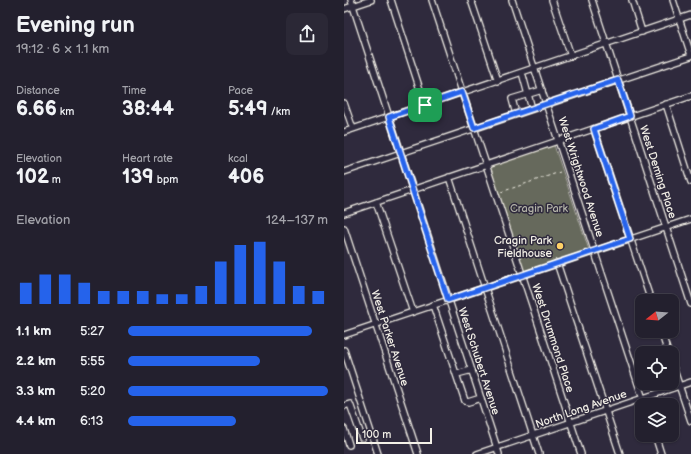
<!DOCTYPE html>
<html lang="en">
<head>
<meta charset="utf-8">
<style>
  body { margin:0; font-family:"Balsamiq Sans",sans-serif; background:#2b2836; color:#f1f3f6; height:100vh; display:flex; flex-direction:column; font-size:15px; white-space:nowrap }
  * { box-sizing:border-box; margin:0 }
  p { font-size:13px; color:#a3a3aa }
  .icon { flex:none; width:22px; height:22px; fill:none; stroke:currentColor; stroke-width:2; stroke-linecap:round; stroke-linejoin:round }
  .map { position:relative; flex:1; overflow:hidden }
  .details { display:flex; flex-direction:column; background:#23202e; width:344px }
  .details>* { flex:none }
  .needle { width:26px; rotate:253deg }
  .fabs { position:absolute; left:291px; top:294px; display:grid; gap:8px }
  .fabs a { display:grid; place-items:center; width:44px; height:44px; border-radius:8px; background:#23202e; box-shadow:0 1px 3px #0004,0 0 0 1px #403e4a; font-size:20px }
  .scale { position:absolute; left:12px; bottom:10px; width:76px; box-sizing:border-box; padding-left:4px; border:2px solid #f4f1e8; border-top:0; font-size:11px; line-height:14px; white-space:nowrap; color:#f4f1e8; -webkit-text-stroke:3px #2f2a3d; paint-order:stroke }
  .pin { position:absolute; display:grid; place-items:center; width:34px; height:34px; color:#fff; margin:-17px; border-radius:8px; box-shadow:0 2px 6px #0006 }
  .round { display:grid; place-items:center; flex:none; width:42px; height:42px; border-radius:8px; background:#2b2836 }
  .summary { display:flex; align-items:center; justify-content:space-between; height:68px; padding:0 16px }
  h1 { font-size:22px; font-weight:700; line-height:30px }
  .metrics { display:grid; grid-template-columns:repeat(3,1fr); gap:6px; height:68px; padding:4px 16px }
  .metrics div { display:grid; align-content:center }
  .metrics b { font-size:20px; font-weight:700 }
  .metrics small { font-size:11px; font-weight:400 }
  .metrics p { font-size:11px }
  .chart { height:112px; padding:8px 16px }
  .chart p { display:flex; justify-content:space-between }
  .chart svg { width:100%; height:72px; margin-top:4px; stroke:#2563eb; stroke-width:6 }
  ul { padding:0 16px; list-style:none; font-size:13px }
  li { display:grid; grid-template-columns:64px 48px 1fr; align-items:center; height:30px }
  li i { height:10px; border-radius:5px; background:#2563eb }
  main { display:flex; flex:1; min-height:0 }
  .map>svg:first-child { display:block }
  .green { fill:#66695b; stroke:#adada2 }
  .lines { fill:none; stroke-linecap:round; stroke-linejoin:round }
  .minor-casing { stroke:#f4f1e8; stroke-width:8 }
  .path { stroke:#f4f1e8; stroke-width:1; stroke-dasharray:3 3; stroke-linecap:butt }
  .minor { stroke:#2f2a3d; stroke-width:5.5 }
  .route-casing { stroke:#fff; stroke-width:8 }
  .route { stroke:#2563eb; stroke-width:5 }
  .poi-dot { fill:#ffd166; stroke:#2f2a3d; stroke-width:1.5 }
  .labels { text-anchor:middle; dominant-baseline:central; stroke-width:3; stroke-linejoin:round; paint-order:stroke }
  .street-label { font-size:11px; fill:#f4f1e8; stroke:#2f2a3d }
  .park-label { font-size:11px; fill:#b4b4a9; stroke:#2f2a3d }
  .poi-label { font-size:11px; fill:#f4f1e8; stroke:#2f2a3d; text-anchor:end }
</style>
</head>
<body>
<main>
<section class="details">
<div class="summary"><div><h1>Evening run</h1><p>19:12 · 6 × 1.1 km</p></div><a class="round"><svg class="icon" aria-label="share" viewBox="0 0 24 24"><path d="M12 15V3M7 8l5-5 5 5M5 13v7h14v-7"/></svg></a></div>
<div class="metrics">
<div><p>Distance</p><b>6.66<small> km</small></b></div>
<div><p>Time</p><b>38:44</b></div>
<div><p>Pace</p><b>5:49<small> /km</small></b></div>
</div>
<div class="metrics">
<div><p>Elevation</p><b>102<small> m</small></b></div>
<div><p>Heart rate</p><b>139<small> bpm</small></b></div>
<div><p>kcal</p><b>406</b></div>
</div>
<div class="chart"><p><span>Elevation</span>124–137 m</p>
<svg viewBox="0 0 160 44" preserveAspectRatio="none"><path d="M5 44V31M15 44V26M25 44V26M35 44V31M45 44V36M55 44V36M65 44V36M75 44V38M85 44V38M95 44V33M105 44V18M115 44V8M125 44V6M135 44V18M145 44V33M155 44V36"/></svg>
</div>
<ul>
<li><b>1.1 km</b>5:27<i style="width:92%"></i></li>
<li><b>2.2 km</b>5:55<i style="width:66%"></i></li>
<li><b>3.3 km</b>5:20<i style="width:100%"></i></li>
<li><b>4.4 km</b>6:13<i style="width:54%"></i></li>
</ul>
</section>
<div class="map">
<svg width="347" height="454" viewBox="0 0 347 454">
  <rect width="100%" height="100%" fill="#2f2a3d"/>
  <filter id="ink" filterUnits="userSpaceOnUse"><feTurbulence type="fractalNoise" baseFrequency=".025" numOctaves="2"/><feDisplacementMap in="SourceGraphic" scale="8" xChannelSelector="R" yChannelSelector="G"/><feConvolveMatrix kernelMatrix="1 2 1 2 8 2 1 2 1" color-interpolation-filters="sRGB"/></filter>
  <g filter="url(#ink)">
    <path class="green" d="M210,145L245,250L180,271L145,166Z"/>
    <g class="lines">
      <g class="minor-casing">
        <path id="minor" d="M7,0L155,454
          M47,0L81,105
          M88,0L237,454
          M127,0L154,81
          M168,0L301,405
          M208,0L227,56
          M248,0L347,304
          M288,0L298,32
          M329,0L347,55
          M0,9L27,0
          M179,76L188,109
          M0,103L9,129
          M322,104L347,182
          M172,114L168,99L198,90
          M250,129L307,301
          M0,132L347,15
          M0,172L347,56
          M105,177L195,454
          M32,202L69,312
          M0,213L347,96
          M0,228L74,454
          M213,263L276,454
          M89,305L121,401L124,402L137,398
          M317,331L324,353
          M0,335L347,219
          M0,350L34,454
          M328,364L347,421
          M113,374L128,370
          M0,406L6,404L18,438
          M0,429L5,445
          M311,435L317,454
          M133,454L347,382"/>
      </g>
      <path class="path" d="M157,192L216,172"/>
      <use href="#minor" class="minor"/>
    </g>
  </g>
  <g class="lines" filter="url(#ink)">
    <g class="route-casing">
      <path id="route" d="M274,80L286,116L250,129L286,239L104,300L45,117L118,92L130,128Z"/>
    </g>
    <use href="#route" class="route"/>
  </g>
  <circle class="poi-dot" cx="216" cy="246" r="4"/>
  <g class="labels">
    <g class="street-label">
      <text transform="translate(314 172) rotate(72)">West Deming Place</text>
      <text transform="translate(237 177) rotate(72)">West Wrightwood Avenue</text>
      <text transform="translate(46 338) rotate(72)">West Parker Avenue</text>
      <text transform="translate(209 338) rotate(72)">West Drummond Place</text>
      <text transform="translate(135 361) rotate(72)">West Schubert Avenue</text>
      <text transform="translate(237 409) rotate(-19)">North Long Avenue</text>
    </g>
    <g class="park-label">
      <text x="195" y="208">Cragin Park</text>
    </g>
    <g class="poi-label">
      <text x="208" y="240">Cragin Park<tspan x="208" dy="13">Fieldhouse</tspan></text>
    </g>
  </g>
</svg>
<div class="fabs">
<a><svg class="needle" viewBox="-14 -14 28 28"><path d="M0-13l5 13h-10z" fill="#e53935"/><path d="M0 13l5-13h-10z" fill="#a3a3aa"/></svg></a>
<a><svg class="icon" aria-label="locate" viewBox="0 0 24 24"><circle cx="12" cy="12" r="6"/><path d="M12 2v4M12 18v4M2 12h4M18 12h4"/></svg></a>
<a><svg class="icon" aria-label="layers" viewBox="0 0 24 24"><path d="M12 4l9 5-9 5-9-5zM3 14l9 5 9-5"/></svg></a>
</div>
<div class="scale">100 m</div>
<div class="pin" style="left:81px;top:105px;background:#1e9e55"><svg class="icon" aria-label="arrive" viewBox="0 0 24 24"><path d="M6 21V4h12l-3 4 3 4H6"/></svg></div>
</div>
</main>
</body>
</html>
